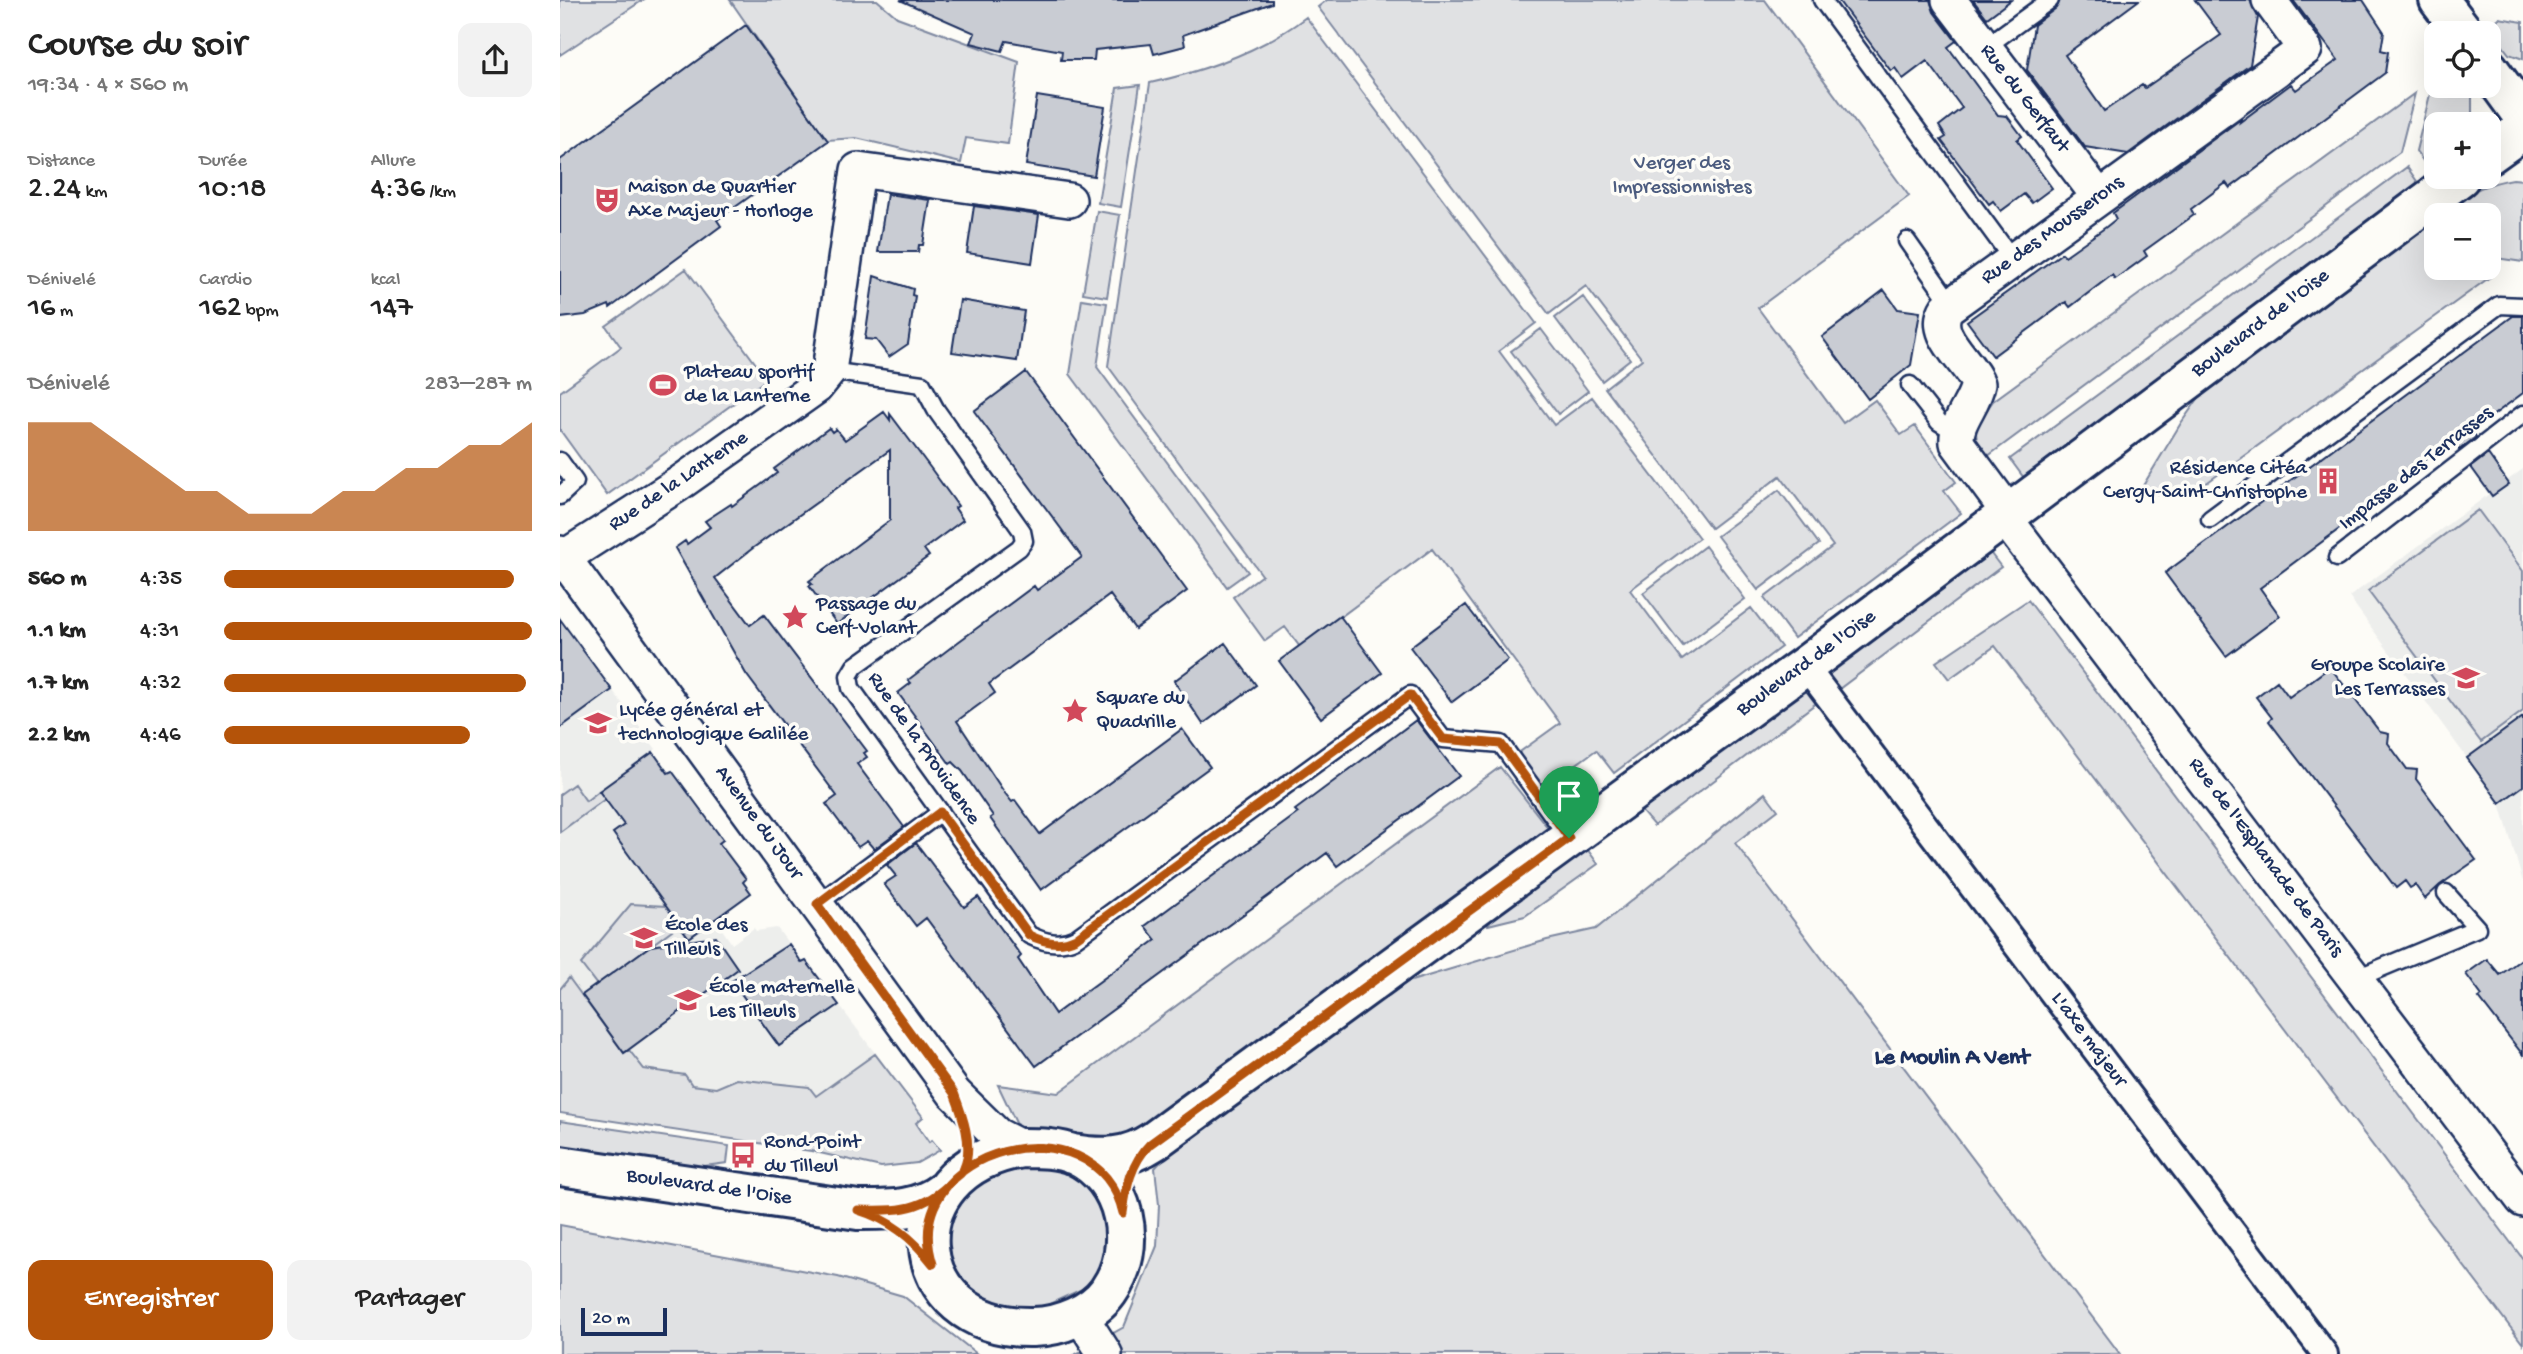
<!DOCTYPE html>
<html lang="fr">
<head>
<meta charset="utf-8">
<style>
  body { margin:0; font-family:"Gochi Hand",sans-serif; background:#f2f2f2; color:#222; height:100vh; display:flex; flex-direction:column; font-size:26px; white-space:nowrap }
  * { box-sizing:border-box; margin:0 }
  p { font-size:23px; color:#767676 }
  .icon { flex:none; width:38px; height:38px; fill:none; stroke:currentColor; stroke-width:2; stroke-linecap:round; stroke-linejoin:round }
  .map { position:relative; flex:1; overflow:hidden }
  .side { display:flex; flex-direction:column; background:#fff; width:560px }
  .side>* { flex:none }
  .controls { position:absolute; left:1864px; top:21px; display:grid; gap:14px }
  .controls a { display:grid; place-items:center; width:77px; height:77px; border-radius:14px; background:#fff; box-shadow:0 7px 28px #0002; font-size:35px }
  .scale { position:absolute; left:21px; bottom:18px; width:86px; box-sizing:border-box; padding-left:7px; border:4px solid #1b2f5e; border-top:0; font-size:19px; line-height:24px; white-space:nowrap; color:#1b2f5e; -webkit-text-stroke:5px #fdfcf7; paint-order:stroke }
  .pin { position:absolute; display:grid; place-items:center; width:60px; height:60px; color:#fff; margin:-72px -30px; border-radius:50% 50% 50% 0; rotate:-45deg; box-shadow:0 0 7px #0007 }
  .pin .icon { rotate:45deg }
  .round { display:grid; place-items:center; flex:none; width:74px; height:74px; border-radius:14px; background:#f2f2f2 }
  .headline { display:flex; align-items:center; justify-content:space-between; height:119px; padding:0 28px }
  h1 { font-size:38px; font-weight:600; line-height:52px }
  .figures { display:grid; grid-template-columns:repeat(3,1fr); gap:10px; height:119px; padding:7px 28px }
  .figures div { display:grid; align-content:center }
  .figures b { font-size:30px; font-weight:600 }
  .figures small { font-size:19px; font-weight:400 }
  .figures p { font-size:19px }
  .chart { height:196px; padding:14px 28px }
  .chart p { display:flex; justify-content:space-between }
  .chart svg { width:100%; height:126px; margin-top:7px; fill:#b45309; opacity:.7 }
  .cta { display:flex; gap:14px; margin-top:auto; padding:14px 28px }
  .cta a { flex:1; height:80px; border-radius:14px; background:#b45309; color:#fff; font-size:28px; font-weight:600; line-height:80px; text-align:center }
  .cta a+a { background:#f2f2f2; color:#222 }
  ul { padding:0 28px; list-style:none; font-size:23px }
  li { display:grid; grid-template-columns:112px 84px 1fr; align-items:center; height:52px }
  li i { height:18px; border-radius:9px; background:#b45309 }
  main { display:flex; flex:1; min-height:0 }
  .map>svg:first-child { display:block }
  .built { fill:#edeeec }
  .green { fill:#e0e1e3; stroke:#7e88a0; stroke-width:2 }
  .building { fill:#c9ccd3; stroke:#1b2f5e; stroke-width:2 }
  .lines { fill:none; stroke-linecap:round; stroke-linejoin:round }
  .service-casing { stroke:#1b2f5e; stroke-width:21 }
  .pedestrian-casing { stroke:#1b2f5e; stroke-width:30 }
  .minor-casing { stroke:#1b2f5e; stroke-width:38 }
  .tertiary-casing { stroke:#1b2f5e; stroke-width:44 }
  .secondary-casing { stroke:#1b2f5e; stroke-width:44 }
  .service { stroke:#fdfcf7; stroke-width:16 }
  .pedestrian { stroke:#fdfcf7; stroke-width:24 }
  .minor { stroke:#fdfcf7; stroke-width:33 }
  .tertiary { stroke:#fdfcf7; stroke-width:38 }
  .secondary { stroke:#fdfcf7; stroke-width:38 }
  .route-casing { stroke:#fff; stroke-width:14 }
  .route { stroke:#b45309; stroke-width:9 }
  .labels { text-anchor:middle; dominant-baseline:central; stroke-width:7; stroke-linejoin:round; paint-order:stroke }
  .street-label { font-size:21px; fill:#1b2f5e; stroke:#fdfcf7 }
  .park-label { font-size:21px; fill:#4c5c7f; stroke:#fdfcf7 }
  .poi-label { font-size:21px; fill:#1b2f5e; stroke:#fdfcf7; text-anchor:start }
  .neighbourhood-label { font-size:23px; font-weight:bold; fill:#1b2f5e; stroke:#fdfcf7 }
</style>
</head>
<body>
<main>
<section class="side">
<div class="headline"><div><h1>Course du soir</h1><p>19:34 · 4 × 560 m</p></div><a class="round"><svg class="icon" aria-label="share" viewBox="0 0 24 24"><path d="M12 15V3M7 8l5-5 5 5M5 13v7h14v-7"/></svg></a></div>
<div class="figures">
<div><p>Distance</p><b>2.24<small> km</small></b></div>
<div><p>Durée</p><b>10:18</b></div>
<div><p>Allure</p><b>4:36<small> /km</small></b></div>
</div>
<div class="figures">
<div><p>Dénivelé</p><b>16<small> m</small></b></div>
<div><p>Cardio</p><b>162<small> bpm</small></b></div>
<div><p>kcal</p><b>147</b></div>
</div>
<div class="chart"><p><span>Dénivelé</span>283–287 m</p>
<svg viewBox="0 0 160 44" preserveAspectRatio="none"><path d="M0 44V6L10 6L20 6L30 14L40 22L50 30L60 30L70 38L80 38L90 38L100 30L110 30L120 22L130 22L140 14L150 14L160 6V44z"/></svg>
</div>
<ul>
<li><b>560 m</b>4:35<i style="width:94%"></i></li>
<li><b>1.1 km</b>4:31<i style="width:100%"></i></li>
<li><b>1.7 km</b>4:32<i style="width:98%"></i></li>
<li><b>2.2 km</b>4:46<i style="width:80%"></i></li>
</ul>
<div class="cta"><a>Enregistrer</a><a>Partager</a></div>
</section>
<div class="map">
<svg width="1963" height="1354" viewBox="0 0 1963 1354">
  <rect width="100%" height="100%" fill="#fdfcf7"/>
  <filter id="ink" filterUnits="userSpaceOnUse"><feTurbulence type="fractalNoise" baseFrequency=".0143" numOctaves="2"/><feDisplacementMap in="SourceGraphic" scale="14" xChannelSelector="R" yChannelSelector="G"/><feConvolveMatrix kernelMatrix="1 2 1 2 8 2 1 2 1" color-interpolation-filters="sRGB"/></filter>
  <g filter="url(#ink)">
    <path class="built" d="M1963,469V882L1940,803L1789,597Z
      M0,619L96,749L93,752L108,773L112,771L154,829L186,879L183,882L191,893L155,919L172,944L194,928L196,931L217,928L231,947L228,973L246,961L363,1117L0,1077Z"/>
    <path class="green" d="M0,0H83L0,55Z
      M170,0H317L337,17L459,62L448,144L406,138L401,163L296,138L267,140Z
      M767,0H1205L1349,196L1198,308L1283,423L1315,400L1341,435L1355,426L1396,482L1384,491L1401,513L1234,638L1204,598L1273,546L1220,476L1151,528L1045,388L1082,359L1026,286L989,314L758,7Z
      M746,17L976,323L939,351L994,425L1032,397L1139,538L1070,590L1122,660L1191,608L1221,647L1054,773L1036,750L983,788L957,754L1000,723L872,549L740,647L725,627L705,641L673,597L702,575L548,366L590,83C645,71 700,52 746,17Z
      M1939,18L1963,22V59L1949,54L1929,28Z
      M1876,70V86H1912V124H1876L1875,177L1856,151Z
      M580,85L561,207L538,203L557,88Z
      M1855,93L1840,152L1424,459C1410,428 1415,427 1433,401Z
      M1847,167L1861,187L1464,478L1450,459Z
      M1953,179L1963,180V262L1929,257L1928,215H1900L1892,203C1913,190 1929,183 1953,179Z
      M537,211L560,215L547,297L523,293Z
      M1880,211L1882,215H1876V268H1919L1930,277L1641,487L1629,493L1578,494L1621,423L1645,389Z
      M126,269L207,379L47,495L0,430V392L61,347L46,326Z
      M1023,297L1070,359L1042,381L995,318Z
      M522,299L547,303L537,367L688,572L667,587L510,374Z
      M981,329L1028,391L998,414L951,351Z
      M1219,490L1259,544L1198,590L1157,536Z
      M1918,510L1963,571V711L1921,742L1808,591Z
      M1145,546L1185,599L1123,646L1083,593Z
      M1425,546L1441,567L1275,692L1258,669Z
      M1468,600L1963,1259V1344L1435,646L1389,679L1376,662Z
      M1244,681L1259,701L1094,826L1076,805Z
      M940,767L988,828L571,1135L554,1144L458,1127L438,1085L498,1093Z
      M14,784L26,801L39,791L45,799L0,832V794Z
      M1205,793L1218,810L1175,843L1560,1354H516L564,1327L597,1246L599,1205L595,1168L623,1138L760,1041L848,982L987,940L1036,929Z
      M1022,842L1038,864L965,916L928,925L923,917Z
      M71,904L124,907L131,916L37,985L21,964Z
      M9,978L64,1053L69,1050L84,1069L125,1075L132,1085L156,1088L177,1079L249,1087L256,1096L315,1054L363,1117L356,1123L369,1142L372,1140L380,1150L357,1163L321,1167L251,1151L0,1113V989Z
      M0,1121L169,1146L167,1163L122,1169L0,1151Z
      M464,1166C510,1168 550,1185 549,1239C549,1253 537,1272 531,1285L485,1306L449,1307L420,1296L396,1277L387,1244L391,1212L410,1190L431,1174Z
      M0,1225L278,1277L343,1296L417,1354H0Z"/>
    <path class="building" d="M340,0H712V3L623,35L625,46L594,54L591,44L535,50L534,60H501L502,51L446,41L442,51L411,43L415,33Z
      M1278,0H1370L1374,12L1396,41L1388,47L1438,115L1447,116L1462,136L1457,140L1492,188L1472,203L1464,194L1441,211L1433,201L1429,204L1381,140L1386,137L1379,126L1402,108L1374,70L1367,61L1343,79L1335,68L1331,71Z
      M1413,0H1451L1427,18Z
      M1500,0H1579L1505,55L1544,111L1582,85L1585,88L1661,35L1635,0H1690L1698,17L1690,65L1568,154L1525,147L1467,70L1474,25L1496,8Z
      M1733,0H1803L1824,32L1821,50L1828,52L1825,73L1670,188L1666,183L1631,209L1634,215L1584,251L1587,256L1555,279L1552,275L1510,307L1506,302L1433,356L1407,321L1502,253L1505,256L1546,227L1556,219L1553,213L1681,119L1680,122L1731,84L1736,90L1778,60Z
      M186,25L268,141L157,220L161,226L50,308L49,305L25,315L0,318V160Z
      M477,96L545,107L534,176L466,165Z
      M327,194L370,200L363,245H359L358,252H318Z
      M414,206L479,215L472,263L407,253Z
      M314,276L353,289L352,295L355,296L348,344L329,357L316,340L305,339Z
      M1324,290L1338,309L1360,312L1351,365L1308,399L1262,337Z
      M400,300L464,311L457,361L392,352Z
      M1953,316H1963V393L1912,431L1916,437L1899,450L1894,444L1892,445L1889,442L1853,469L1856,472L1700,588L1720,616L1666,656L1605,573Z
      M466,372L627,591L575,629L550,595L429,684L435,693L397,721L444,792L452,802L455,800L480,834L622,729L650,767L481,890L430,818L433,816L402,771L393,762L390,764L338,693L351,683L348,680L398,642L474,586L477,590L522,557L414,411Z
      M324,412L330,420V414L372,470L398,506L395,508L403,520L364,549L369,556L277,624L249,586L252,584L249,581L330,520V450L193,548L155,578L190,625L204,615L307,751L304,753L307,757L297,764L344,827L314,849L307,841L298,847L266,804L277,796L186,674L115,548L125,541L127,544L150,527L145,521L171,504L172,506L217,473L214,469L269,428L272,432L276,429L285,440Z
      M1928,454L1949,484L1932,496L1911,467Z
      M906,605L948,660L892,702L850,647Z
      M780,616L822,673L761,718L719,661Z
      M0,619L52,690L0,728Z
      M665,643L696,685L643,724L614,681Z
      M1770,667L1820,732L1829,734L1828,743L1847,769L1857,770L1856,779L1916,860L1880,885L1865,899L1855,885L1850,888L1845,881L1836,888L1709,721L1712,718L1696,697L1717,681L1729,697Z
      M1963,717V786L1940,803L1907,758Z
      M856,720L899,776L777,866L767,853L476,1066L366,918L356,926L324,884L336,876L327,865L356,843L404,907L418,897L461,956L458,959L495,1014L596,940L585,926L738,813L735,810Z
      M93,752L108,773L112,771L163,840L159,843L186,879L183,882L191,893L129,938L53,833L64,825L39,791Z
      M156,937L178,969L64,1053L22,995L90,946Z
      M229,944L242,963L246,961L279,1005L219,1046L172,981Z
      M1963,958V1055L1919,998L1922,996L1906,974L1927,959L1940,975Z"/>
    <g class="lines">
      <g class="service-casing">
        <path id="service" d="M1262,0L1453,260
          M1424,48L1490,0
          M1347,241L1392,305
          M269,371L362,384L376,410L462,531L464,541L459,548L295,666L289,676L291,688L469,935C485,943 500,946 516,938L850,695L883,739L941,744L1009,838
          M1350,385L1379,422L1397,433
          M0,461L15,482L0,496
          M1650,519L1939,305L1963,306
          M1777,558L1963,414
          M257,904L381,812
          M1797,978L1917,928L1886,893"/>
      </g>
      <g class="pedestrian-casing">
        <path id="pedestrian" d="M1245,666L1765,1354"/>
      </g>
      <g class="minor-casing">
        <path id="minor" d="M1389,0L1539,197
          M1450,515L1397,443C1395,421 1414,405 1418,384C1410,361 1369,335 1387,308L1745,49L1709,0
          M1445,518L1963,1200
          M0,553L394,1093L437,1135L462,1148
          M3,558L117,485L256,387L269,371L298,170L509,200
          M520,1315L545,1354"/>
      </g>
      <g class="tertiary-casing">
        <path id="tertiary" d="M1879,0L1904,33
          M1928,68L1963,116"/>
      </g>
      <g class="secondary-casing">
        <path id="secondary" d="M1928,155L1963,130
          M462,1148C480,1148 498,1148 515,1155C566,1178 580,1247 548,1292C533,1313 499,1327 473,1327C343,1330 329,1169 462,1148Z
          M512,1154C543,1159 567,1159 594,1141L1245,666L1900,177
          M0,1166L298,1210C330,1210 358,1211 384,1191"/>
      </g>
      <use href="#service" class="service"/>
      <use href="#pedestrian" class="pedestrian"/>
      <use href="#minor" class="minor"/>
      <use href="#tertiary" class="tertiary"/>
      <use href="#secondary" class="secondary"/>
    </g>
  </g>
  <g class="lines" filter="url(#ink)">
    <g class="route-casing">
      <path id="route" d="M1009,838L941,744L883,739L850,695L516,938C500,946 485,943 469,935L380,812L257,904L394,1093C402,1114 414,1145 404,1168C403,1173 397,1176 393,1180C364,1211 339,1211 298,1210C330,1220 352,1237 373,1264C336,1148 536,1097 563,1213C566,1188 571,1163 590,1144L1009,838"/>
    </g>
    <use href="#route" class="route"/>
  </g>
  <defs>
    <g id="theatre-bare" transform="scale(2.1)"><path d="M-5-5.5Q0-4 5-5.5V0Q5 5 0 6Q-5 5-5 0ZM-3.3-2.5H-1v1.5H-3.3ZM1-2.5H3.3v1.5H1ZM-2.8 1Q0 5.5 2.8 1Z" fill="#d1495b" stroke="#fdfcf7" stroke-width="2.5" paint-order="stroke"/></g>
    <g id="stadium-bare" transform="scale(2.1)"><path d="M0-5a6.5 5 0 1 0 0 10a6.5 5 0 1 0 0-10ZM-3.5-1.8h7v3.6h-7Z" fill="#d1495b" stroke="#fdfcf7" stroke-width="2.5" paint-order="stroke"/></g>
    <g id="building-bare" transform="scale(2.1)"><path d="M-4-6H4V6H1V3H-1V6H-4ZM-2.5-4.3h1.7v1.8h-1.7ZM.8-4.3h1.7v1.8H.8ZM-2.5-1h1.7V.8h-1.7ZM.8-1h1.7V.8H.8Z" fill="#d1495b" stroke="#fdfcf7" stroke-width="2.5" paint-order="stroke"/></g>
    <g id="sight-bare" transform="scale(2.1)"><path d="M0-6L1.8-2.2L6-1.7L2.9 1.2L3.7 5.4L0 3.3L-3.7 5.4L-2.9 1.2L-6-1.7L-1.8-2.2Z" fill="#d1495b" stroke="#fdfcf7" stroke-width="2.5" paint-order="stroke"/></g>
    <g id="school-bare" transform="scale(2.1)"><path d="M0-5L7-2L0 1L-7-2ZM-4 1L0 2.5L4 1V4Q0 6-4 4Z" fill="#d1495b" stroke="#fdfcf7" stroke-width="2.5" paint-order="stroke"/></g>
    <g id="bus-bare" transform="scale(2.1)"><path d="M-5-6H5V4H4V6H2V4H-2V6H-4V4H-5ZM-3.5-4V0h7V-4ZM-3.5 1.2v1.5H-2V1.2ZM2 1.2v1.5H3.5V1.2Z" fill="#d1495b" stroke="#fdfcf7" stroke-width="2.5" paint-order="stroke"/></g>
  </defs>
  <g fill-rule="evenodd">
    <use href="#theatre-bare" x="47" y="200"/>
    <use href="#stadium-bare" x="103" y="385"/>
    <use href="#building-bare" x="1768" y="481"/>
    <use href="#sight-bare" x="235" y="617"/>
    <use href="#school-bare" x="1906" y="678"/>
    <use href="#sight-bare" x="515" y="711"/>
    <use href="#school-bare" x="38" y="723"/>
    <use href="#school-bare" x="84" y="938"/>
    <use href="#school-bare" x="128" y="1000"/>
    <use href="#bus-bare" x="183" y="1155"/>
  </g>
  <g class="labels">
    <g class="street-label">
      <text transform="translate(1464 99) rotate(52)">Rue du Gerfaut</text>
      <text transform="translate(1493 231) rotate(-36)">Rue des Mousserons</text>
      <text transform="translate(1701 324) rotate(-37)">Boulevard de l'Oise</text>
      <text transform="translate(1857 469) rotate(-38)">Impasse des Terrasses</text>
      <text transform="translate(119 482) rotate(-34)">Rue de la Lanterne</text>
      <text transform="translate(1247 664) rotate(-36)">Boulevard de l'Oise</text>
      <text transform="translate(363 749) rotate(55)">Rue de la Providence</text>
      <text transform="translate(198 823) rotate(54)">Avenue du Jour</text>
      <text transform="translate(1705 858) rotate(53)">Rue de l'Esplanade de Paris</text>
      <text transform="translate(1528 1040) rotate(53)">L'axe majeur</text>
      <text transform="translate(149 1188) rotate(8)">Boulevard de l'Oise</text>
    </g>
    <g class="park-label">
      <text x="1122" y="164">Verger des<tspan x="1122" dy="24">Impressionnistes</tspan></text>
    </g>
    <g class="poi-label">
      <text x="68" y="188">Maison de Quartier<tspan x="68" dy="24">Axe Majeur - Horloge</tspan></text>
      <text x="124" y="373">Plateau sportif<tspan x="124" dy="24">de la Lanterne</tspan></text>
      <text x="1747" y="469" text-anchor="end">Résidence Citéa<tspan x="1747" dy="24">Cergy-Saint-Christophe</tspan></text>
      <text x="256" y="605">Passage du<tspan x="256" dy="24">Cerf-Volant</tspan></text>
      <text x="1885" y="666" text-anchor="end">Groupe Scolaire<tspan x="1885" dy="24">Les Terrasses</tspan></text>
      <text x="536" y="699">Square du<tspan x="536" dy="24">Quadrille</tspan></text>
      <text x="59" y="711">Lycée général et<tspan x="59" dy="24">technologique Galilée</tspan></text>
      <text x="105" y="926">École des<tspan x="105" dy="24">Tilleuls</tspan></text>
      <text x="149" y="988">École maternelle<tspan x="149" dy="24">Les Tilleuls</tspan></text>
      <text x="204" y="1143">Rond-Point<tspan x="204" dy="24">du Tilleul</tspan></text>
    </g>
    <g class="neighbourhood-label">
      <text x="1392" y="1058">Le Moulin A Vent</text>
    </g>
  </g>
</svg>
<div class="controls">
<a><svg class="icon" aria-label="locate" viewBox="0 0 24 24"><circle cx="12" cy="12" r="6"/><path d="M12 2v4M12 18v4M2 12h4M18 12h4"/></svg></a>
<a>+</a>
<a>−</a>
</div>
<div class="scale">20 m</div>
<div class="pin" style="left:1009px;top:838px;background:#1e9e55"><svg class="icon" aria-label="arrive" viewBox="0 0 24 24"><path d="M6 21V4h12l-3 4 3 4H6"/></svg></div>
</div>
</main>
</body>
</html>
